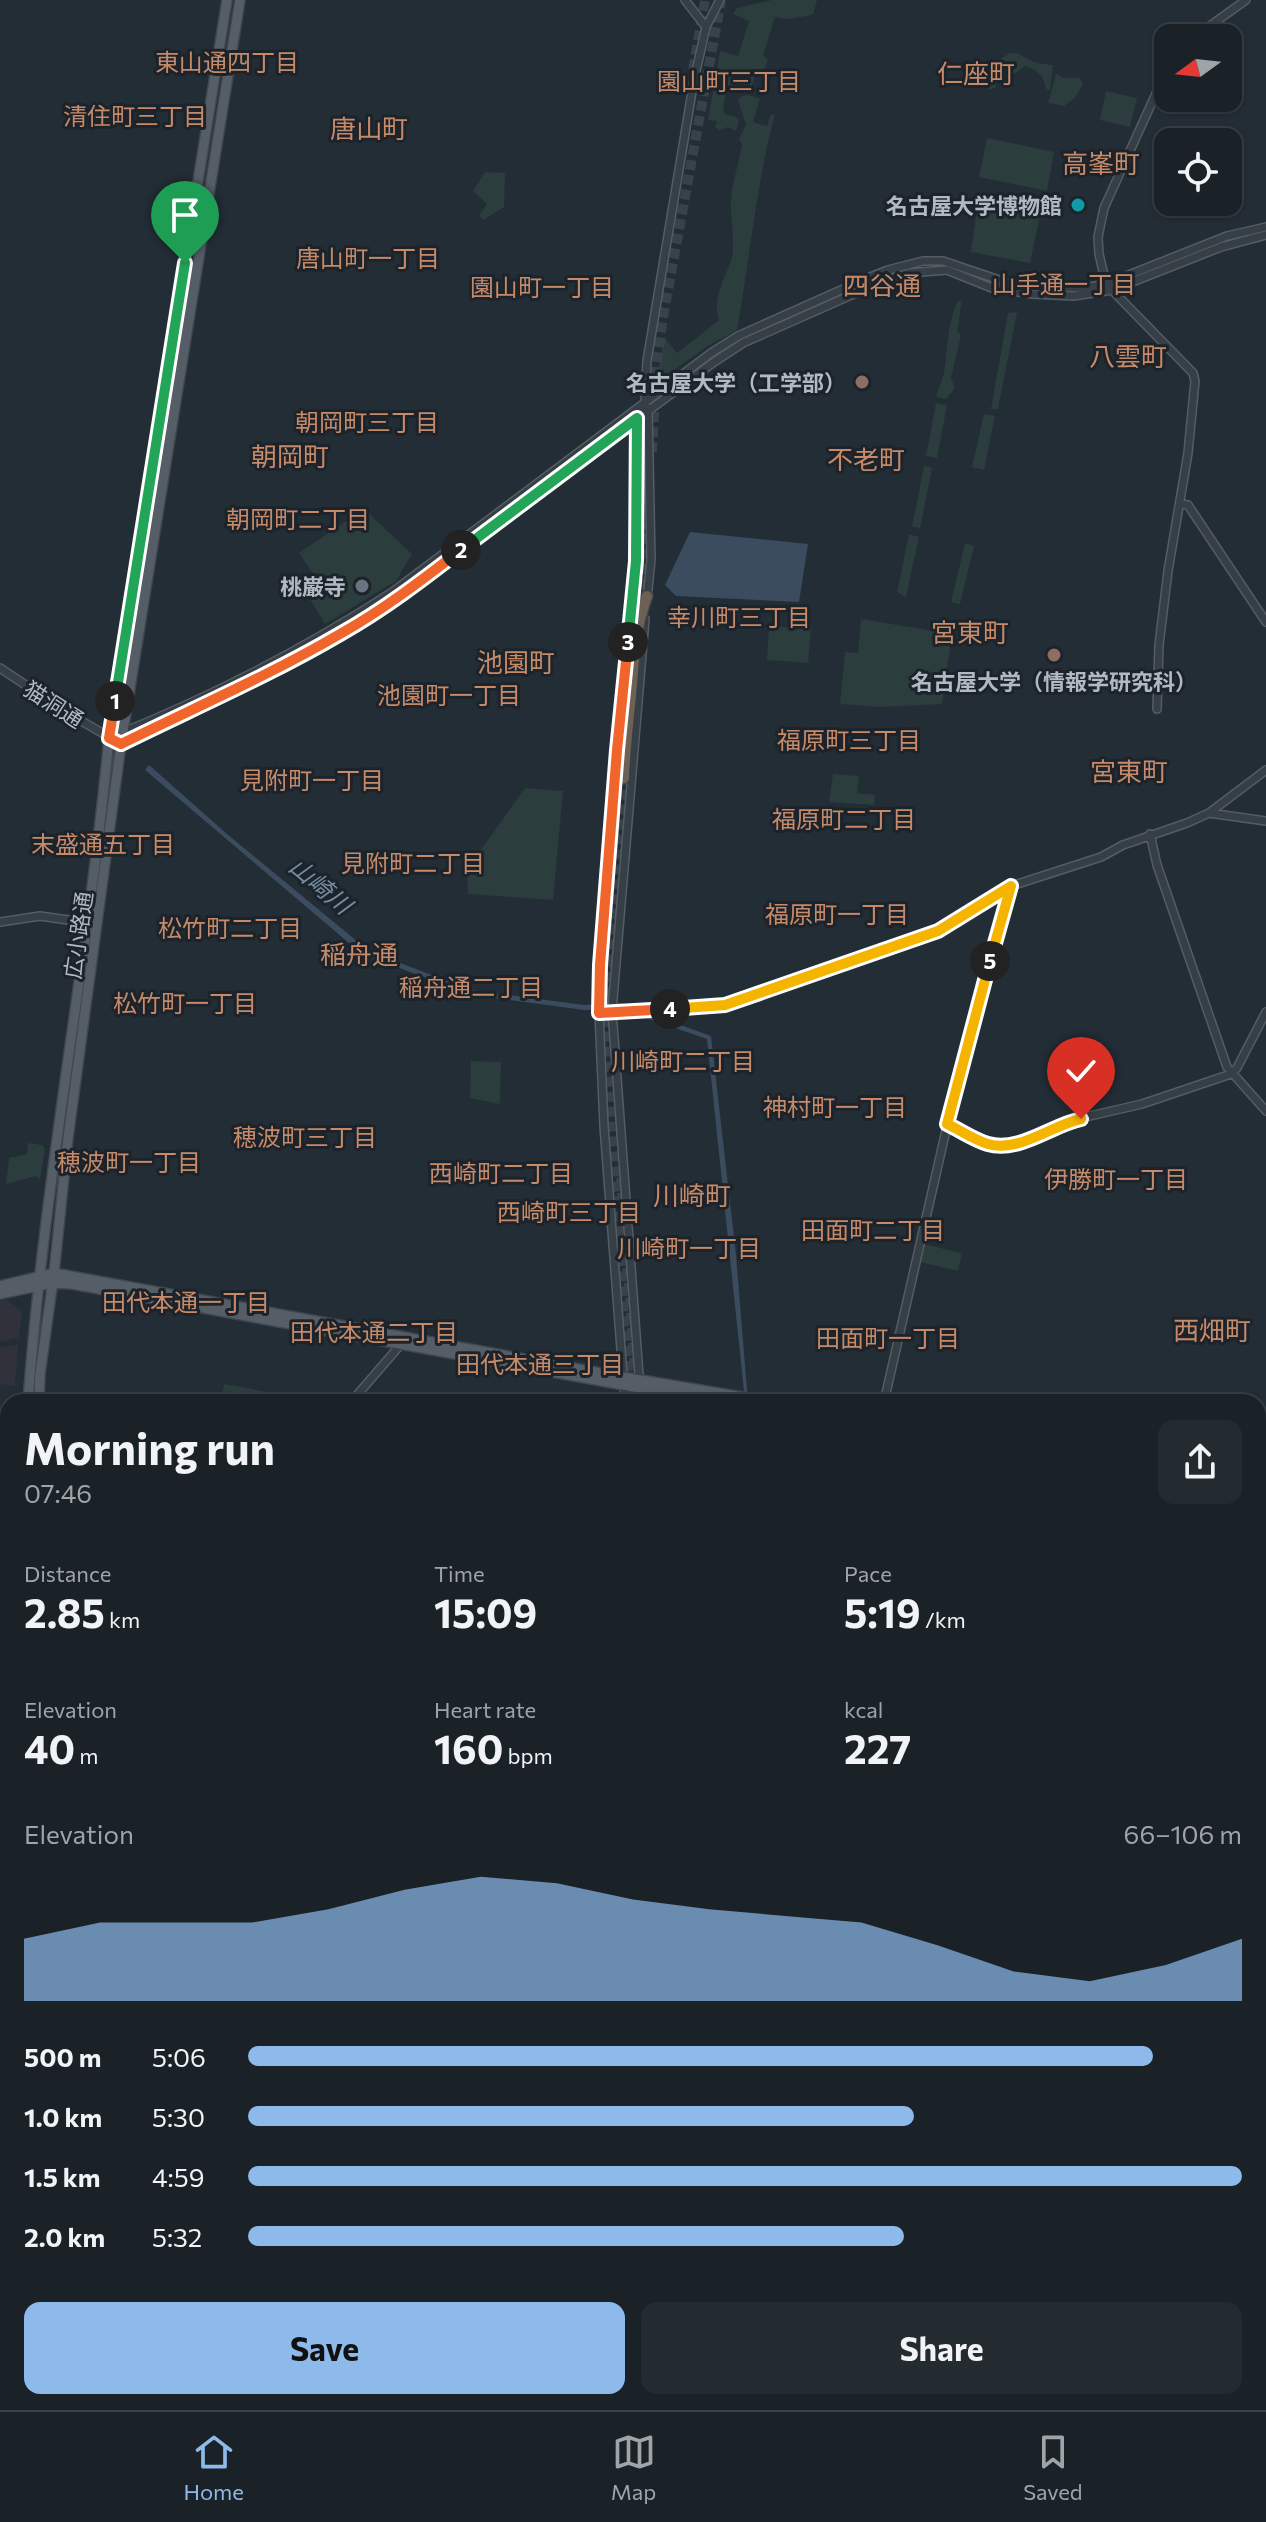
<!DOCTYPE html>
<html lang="en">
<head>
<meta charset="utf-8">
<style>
  body { margin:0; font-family:Commissioner,"Noto Sans JP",sans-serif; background:#232a30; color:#f1f3f6; height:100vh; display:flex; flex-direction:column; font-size:30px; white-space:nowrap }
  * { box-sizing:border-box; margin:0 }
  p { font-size:26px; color:#9fa4a8 }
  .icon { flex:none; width:44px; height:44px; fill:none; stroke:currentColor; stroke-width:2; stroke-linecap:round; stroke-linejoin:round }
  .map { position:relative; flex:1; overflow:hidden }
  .details { position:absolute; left:0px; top:1394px; width:1266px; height:1016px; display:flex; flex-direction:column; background:#1a2228; border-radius:24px 24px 0 0; box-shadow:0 2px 6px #0004,0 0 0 2px #383f45 }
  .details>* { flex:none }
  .needle { width:52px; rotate:255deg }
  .buttons { position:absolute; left:1154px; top:24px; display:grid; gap:16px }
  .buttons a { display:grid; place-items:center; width:88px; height:88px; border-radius:16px; background:#1a2228; box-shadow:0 2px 6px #0004,0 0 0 2px #383f45; font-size:40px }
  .pin { position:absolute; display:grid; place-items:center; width:68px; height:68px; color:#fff; margin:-82px -34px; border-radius:50% 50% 50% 0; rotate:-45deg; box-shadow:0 0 8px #0007 }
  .pin .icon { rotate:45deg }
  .km { position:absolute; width:40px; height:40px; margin:-20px; border-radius:50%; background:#222; color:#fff; font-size:22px; line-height:40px; text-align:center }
  .round { display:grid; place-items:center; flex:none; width:84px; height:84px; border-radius:16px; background:#232a30 }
  .headline { display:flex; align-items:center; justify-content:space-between; height:136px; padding:0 24px }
  h1 { font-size:44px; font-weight:700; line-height:60px }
  .figures { display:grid; grid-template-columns:repeat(3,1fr); gap:12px; height:136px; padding:8px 24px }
  .figures div { display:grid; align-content:center }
  .figures b { font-size:40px; font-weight:700 }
  .figures small { font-size:22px; font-weight:400 }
  .figures p { font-size:22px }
  .chart { height:224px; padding:16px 24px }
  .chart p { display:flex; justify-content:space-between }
  .chart svg { width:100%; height:144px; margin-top:8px; fill:#8ebaeb; opacity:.7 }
  .cta { display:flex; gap:16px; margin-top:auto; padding:16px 24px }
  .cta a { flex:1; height:92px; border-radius:16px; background:#8ebaeb; color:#111; font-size:32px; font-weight:700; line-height:92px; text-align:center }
  .cta a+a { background:#232a30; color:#f1f3f6 }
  ul { padding:0 24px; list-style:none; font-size:26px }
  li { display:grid; grid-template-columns:128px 96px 1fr; align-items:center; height:60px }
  li i { height:20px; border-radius:10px; background:#8ebaeb }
  .tab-bar { display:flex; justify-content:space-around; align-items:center; height:112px; border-top:2px solid #383f45; background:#1a2228; font-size:22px; color:#9fa4a8 }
  .tab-bar a { display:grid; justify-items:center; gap:4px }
  .tab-bar .active { color:#8ebaeb }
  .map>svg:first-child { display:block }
  .medical { fill:#31313b }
  .green { fill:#2b3d3c }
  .water { fill:#3a4c5d }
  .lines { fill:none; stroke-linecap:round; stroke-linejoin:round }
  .highway-tunnel { stroke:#38424b; stroke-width:10; stroke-dasharray:10 5; stroke-linecap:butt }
  .minor-casing { stroke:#545c64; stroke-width:10 }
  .major-casing { stroke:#404750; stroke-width:12 }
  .highway-casing { stroke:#414951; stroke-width:13 }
  .minor { stroke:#363e46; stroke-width:7 }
  .major { stroke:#555e66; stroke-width:9 }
  .highway { stroke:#6c6154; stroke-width:10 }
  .split-1-casing { stroke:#fff; stroke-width:16 }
  .split-2-casing { stroke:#fff; stroke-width:16 }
  .split-3-casing { stroke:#fff; stroke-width:16 }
  .split-4-casing { stroke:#fff; stroke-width:16 }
  .split-5-casing { stroke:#fff; stroke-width:16 }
  .split-6-casing { stroke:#fff; stroke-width:16 }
  .split-1 { stroke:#22a559; stroke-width:10 }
  .split-2 { stroke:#f0652b; stroke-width:10 }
  .split-3 { stroke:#22a559; stroke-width:10 }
  .split-4 { stroke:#f0652b; stroke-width:10 }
  .split-5 { stroke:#f5b400; stroke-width:10 }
  .split-6 { stroke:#f5b400; stroke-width:10 }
  .culture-dot { fill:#0f9aa8; stroke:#1c232b; stroke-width:3 }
  .education-dot { fill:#8d6e63; stroke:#1c232b; stroke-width:3 }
  .worship-dot { fill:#6b7280; stroke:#1c232b; stroke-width:3 }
  .labels { text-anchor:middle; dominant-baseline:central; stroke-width:6; stroke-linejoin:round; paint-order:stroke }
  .poi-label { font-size:22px; font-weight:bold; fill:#b1b9c3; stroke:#1c232b; text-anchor:end }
  .street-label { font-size:22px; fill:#b1b9c3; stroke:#1c232b }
  .neighbourhood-label { font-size:24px; fill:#c68a69; stroke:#1c232b }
  .water-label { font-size:24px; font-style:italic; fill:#758da3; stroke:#1c232b }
  .quarter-label { font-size:26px; fill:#c68a69; stroke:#1c232b }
</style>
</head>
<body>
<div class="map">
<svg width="1266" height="2410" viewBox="0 0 1266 2410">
  <rect width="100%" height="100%" fill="#232d36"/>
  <path class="medical" d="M6,1299L22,1312L19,1337L0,1342V1301Z
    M18,1344L15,1386L0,1384V1348Z"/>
  <path class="green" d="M772,0H817L813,15L787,19L775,17L763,56L768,59L765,68L756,73L750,92L727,90L723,107L725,115L734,116L739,120L736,131L728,127L720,130L715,127L717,121L708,120L720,51L738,56L749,21L733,14L737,8Z
    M1010,53H1017L1036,63L1053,65L1050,90L1046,89C1044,75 1038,71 1025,66L1016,73H1009L1006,81L997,80L995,88L988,90L992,64Z
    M1056,74L1064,78H1080L1083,84L1075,98L1064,106L1048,103Z
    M1106,91L1137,98L1130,127L1100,120Z
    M749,95L760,99L753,122L767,126L770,116L775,114C756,185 750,258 737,330L708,346L661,379L658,373L664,337L677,353L719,320C712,302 724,278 731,261C735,250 732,224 731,212C729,190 739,165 742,144L739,139L746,125L738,100L742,96Z
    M987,138L1054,152L1047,191L979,177Z
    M485,172L505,173L504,207L483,220L479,215L487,204L473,191Z
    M979,195L1042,206L1030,263L971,252Z
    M958,301H962C959,311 960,320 957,331L961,335L951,378L955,388L946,399L936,397C938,388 943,380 944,372C948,349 947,322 958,301Z
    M1017,312L998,409H991L1008,313Z
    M936,403L947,405L937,458L926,456Z
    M984,414L995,416L984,470L972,467Z
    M924,466L932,468L920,528L912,527Z
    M364,509L412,554L396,581L325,624L305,591L314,575L299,553Z
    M909,534L919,537L906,597L897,592Z
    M965,543L974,546L960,604L951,602Z
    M861,619L952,634L942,704L881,707L840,704L845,652L858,653Z
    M769,626L811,629L808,663L767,660Z
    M833,774L859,776L857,793L875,795L874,805L829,802Z
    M525,788L563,791L553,900L468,894L467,869Z
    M471,1061L501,1062L500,1104L470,1098Z
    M28,1143L42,1145L45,1148L40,1180L36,1176L6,1184L9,1158L27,1154Z
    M923,1244L962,1253L958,1271L919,1262Z
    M224,1384L268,1392L271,1397L270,1402H221Z"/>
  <path class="water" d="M690,532L808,544L799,602L676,596L665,585Z
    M149,765L227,834L369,951L471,990L584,1005L620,1003L711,1036L736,1255L748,1402H745L744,1391L707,1039L620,1009L584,1010L472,995L373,958L356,949L145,770Z"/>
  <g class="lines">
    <path class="highway-tunnel" d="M693,70L705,0
      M652,452L657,363L663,317L721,0
      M639,510L644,406
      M643,604L648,524
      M606,957L604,1031L607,1073L630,1402
      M609,964L624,778
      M621,1178L636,1382"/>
    <g class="minor-casing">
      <path id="minor" d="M685,0L706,27
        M1193,38L1246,0
        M1181,504L1188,505L1266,622
        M647,599L651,559L648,408
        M0,668L66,712L121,744C215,701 308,656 394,600L714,362L743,343L874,285L909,273L947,270L992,288L1032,294L1074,296L1112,290L1221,247L1266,235
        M1157,709L1159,645L1168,571L1188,453L1195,381L1193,373L1106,284L1099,254L1098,237L1104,208L1168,67
        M109,738C206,699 303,650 391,593L711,353L738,336L870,277L888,270L923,261H943L1017,286L1085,288L1106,284L1227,236L1266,227
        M1209,813L1266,821
        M1150,834L1157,865L1227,1067L1266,1111
        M0,922L40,916L89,923
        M610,1012L725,1005L938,931L1011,886L1101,857L1123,845L1187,823L1209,813L1266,770
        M947,1124L990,1145L1015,1143L1064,1122L1142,1104L1231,1074L1237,1068L1266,1012
        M351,1402L402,1343
        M625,1402L604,1126L599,1013L617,750L636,568L637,418L645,403L647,361L694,80L706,27L720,0
        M641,1402L612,1011L645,619
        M884,1402L960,1069L1011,886
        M0,1681L8,1684
        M1258,1861H1266
        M0,2077L8,2093
        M0,2264H8
        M0,2344L8,2304
        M472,2402L473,2410
        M767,2402V2410
        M1040,2402V2410
        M1058,2402V2410
        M89,2410L90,2402
        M99,2410V2402
        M266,2410V2402"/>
    </g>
    <g class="major-casing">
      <path id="major" d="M0,1286L54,1273L623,1377L773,1402
        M0,1294L52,1283L72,1284L640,1388L730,1402
        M28,1402C44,1180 88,960 109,738L227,0
        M39,1402L40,1374L54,1273L68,1138L121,744L240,0
        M1258,1488L1266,1490
        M1258,1496L1266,1497
        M177,2410L178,2402
        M190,2410V2402"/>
    </g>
    <g class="highway-casing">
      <path id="highway" d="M624,778C625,750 628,724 631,696C634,662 635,629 647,596
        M1258,2314L1266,2294
        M1258,2334L1266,2314
        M1047,2402L1048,2410
        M1219,2410L1222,2402
        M1227,2410L1231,2402"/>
    </g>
    <use href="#minor" class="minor"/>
    <use href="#major" class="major"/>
    <use href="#highway" class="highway"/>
  </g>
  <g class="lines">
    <g class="split-1-casing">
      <path id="split-1" d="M115,701L185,263"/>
    </g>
    <g class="split-2-casing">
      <path id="split-2" d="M115,701L109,738L121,744C194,708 270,675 340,634C383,610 422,580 461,550"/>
    </g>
    <g class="split-3-casing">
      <path id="split-3" d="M461,550L637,418L636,561L628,642"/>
    </g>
    <g class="split-4-casing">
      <path id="split-4" d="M628,642L617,750L600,965L599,1013L670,1009"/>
    </g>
    <g class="split-5-casing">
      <path id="split-5" d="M670,1009L725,1005L938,931L1011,886L990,961"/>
    </g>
    <g class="split-6-casing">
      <path id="split-6" d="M990,961L947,1124C960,1130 974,1140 988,1144C1019,1153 1052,1125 1081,1119"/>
    </g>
    <use href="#split-1" class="split-1"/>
    <use href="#split-2" class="split-2"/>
    <use href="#split-3" class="split-3"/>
    <use href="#split-4" class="split-4"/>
    <use href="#split-5" class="split-5"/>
    <use href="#split-6" class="split-6"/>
  </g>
  <circle class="culture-dot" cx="1078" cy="205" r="8"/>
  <g class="education-dot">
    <circle cx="862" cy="382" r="8"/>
    <circle cx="1054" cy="655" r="8"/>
  </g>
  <circle class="worship-dot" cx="362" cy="586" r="8"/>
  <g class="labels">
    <g class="poi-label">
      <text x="1062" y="205">名古屋大学博物館</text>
      <text x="846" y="382">名古屋大学（工学部）</text>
      <text x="346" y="586">桃巌寺</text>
      <text x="1054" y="681" text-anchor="middle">名古屋大学（情報学研究科）</text>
    </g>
    <g class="street-label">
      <text transform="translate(54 704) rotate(33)">猫洞通</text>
      <text transform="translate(78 935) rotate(-82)">広小路通</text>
    </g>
    <g class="neighbourhood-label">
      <text x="227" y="61">東山通四丁目</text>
      <text x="729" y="80">園山町三丁目</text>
      <text x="135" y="115">清住町三丁目</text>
      <text x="368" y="257">唐山町一丁目</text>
      <text x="1064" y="283">山手通一丁目</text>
      <text x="542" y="286">園山町一丁目</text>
      <text x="367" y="421">朝岡町三丁目</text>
      <text x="298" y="518">朝岡町二丁目</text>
      <text x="739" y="616">幸川町三丁目</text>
      <text x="449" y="694">池園町一丁目</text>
      <text x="849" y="739">福原町三丁目</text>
      <text x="312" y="779">見附町一丁目</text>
      <text x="844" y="818">福原町二丁目</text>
      <text x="103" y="843">末盛通五丁目</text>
      <text x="413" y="862">見附町二丁目</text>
      <text x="837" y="913">福原町一丁目</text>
      <text x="230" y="927">松竹町二丁目</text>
      <text x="471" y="986">稲舟通二丁目</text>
      <text x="185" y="1002">松竹町一丁目</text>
      <text x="683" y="1060">川崎町二丁目</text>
      <text x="835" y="1106">神村町一丁目</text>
      <text x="305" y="1136">穂波町三丁目</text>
      <text x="129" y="1161">穂波町一丁目</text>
      <text x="501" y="1172">西崎町二丁目</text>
      <text x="1116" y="1178">伊勝町一丁目</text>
      <text x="569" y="1211">西崎町三丁目</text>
      <text x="873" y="1229">田面町二丁目</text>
      <text x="689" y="1247">川崎町一丁目</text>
      <text x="186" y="1301">田代本通一丁目</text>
      <text x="374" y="1331">田代本通二丁目</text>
      <text x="888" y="1337">田面町一丁目</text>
      <text x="540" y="1363">田代本通三丁目</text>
    </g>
    <g class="water-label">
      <text transform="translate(321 885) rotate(40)">山崎川</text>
    </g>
    <g class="quarter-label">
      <text x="976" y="72">仁座町</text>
      <text x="369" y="127">唐山町</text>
      <text x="1101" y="162">高峯町</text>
      <text x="882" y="284">四谷通</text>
      <text x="1128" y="355">八雲町</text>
      <text x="290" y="455">朝岡町</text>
      <text x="866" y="458">不老町</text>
      <text x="970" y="631">宮東町</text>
      <text x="516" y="661">池園町</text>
      <text x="1129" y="770">宮東町</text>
      <text x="359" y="953">稲舟通</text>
      <text x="692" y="1194">川崎町</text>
      <text x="1212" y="1329">西畑町</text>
    </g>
  </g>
</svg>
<div class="buttons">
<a><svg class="needle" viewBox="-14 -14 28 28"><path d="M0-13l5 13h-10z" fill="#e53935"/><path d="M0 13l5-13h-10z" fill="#9fa4a8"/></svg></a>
<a><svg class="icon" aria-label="locate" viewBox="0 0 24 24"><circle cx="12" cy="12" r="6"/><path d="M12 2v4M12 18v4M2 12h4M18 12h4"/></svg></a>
</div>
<div class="pin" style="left:185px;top:263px;background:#1e9e55"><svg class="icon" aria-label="arrive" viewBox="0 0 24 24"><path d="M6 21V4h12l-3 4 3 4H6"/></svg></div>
<div class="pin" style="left:1081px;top:1119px;background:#d93025"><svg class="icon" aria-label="check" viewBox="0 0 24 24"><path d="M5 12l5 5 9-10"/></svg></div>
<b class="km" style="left:115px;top:701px">1</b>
<b class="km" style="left:461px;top:550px">2</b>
<b class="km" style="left:628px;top:642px">3</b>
<b class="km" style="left:670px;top:1009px">4</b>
<b class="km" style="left:990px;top:961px">5</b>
<section class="details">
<div class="headline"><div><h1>Morning run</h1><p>07:46</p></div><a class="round"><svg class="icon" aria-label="share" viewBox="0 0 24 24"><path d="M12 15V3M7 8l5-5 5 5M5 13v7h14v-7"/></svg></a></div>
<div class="figures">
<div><p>Distance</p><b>2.85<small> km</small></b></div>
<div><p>Time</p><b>15:09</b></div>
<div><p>Pace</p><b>5:19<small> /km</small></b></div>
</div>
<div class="figures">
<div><p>Elevation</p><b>40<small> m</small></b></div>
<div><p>Heart rate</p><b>160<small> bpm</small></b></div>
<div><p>kcal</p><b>227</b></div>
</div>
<div class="chart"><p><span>Elevation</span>66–106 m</p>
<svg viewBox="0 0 160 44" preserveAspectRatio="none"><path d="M0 44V25L10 20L20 20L30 20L40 16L50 10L60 6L70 8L80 13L90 16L100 18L110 20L120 27L130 35L140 38L150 33L160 25V44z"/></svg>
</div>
<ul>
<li><b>500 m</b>5:06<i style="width:91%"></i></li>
<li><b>1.0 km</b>5:30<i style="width:67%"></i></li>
<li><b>1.5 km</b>4:59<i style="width:100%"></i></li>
<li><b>2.0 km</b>5:32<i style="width:66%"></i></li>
</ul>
<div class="cta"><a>Save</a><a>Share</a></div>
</section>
</div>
<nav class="tab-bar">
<a class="active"><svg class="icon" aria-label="home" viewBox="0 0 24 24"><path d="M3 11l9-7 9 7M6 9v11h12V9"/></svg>Home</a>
<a><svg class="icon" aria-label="map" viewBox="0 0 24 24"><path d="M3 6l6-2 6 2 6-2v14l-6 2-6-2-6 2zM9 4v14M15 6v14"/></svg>Map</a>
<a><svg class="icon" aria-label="saved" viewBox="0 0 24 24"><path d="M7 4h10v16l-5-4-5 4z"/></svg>Saved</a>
</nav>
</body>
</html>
